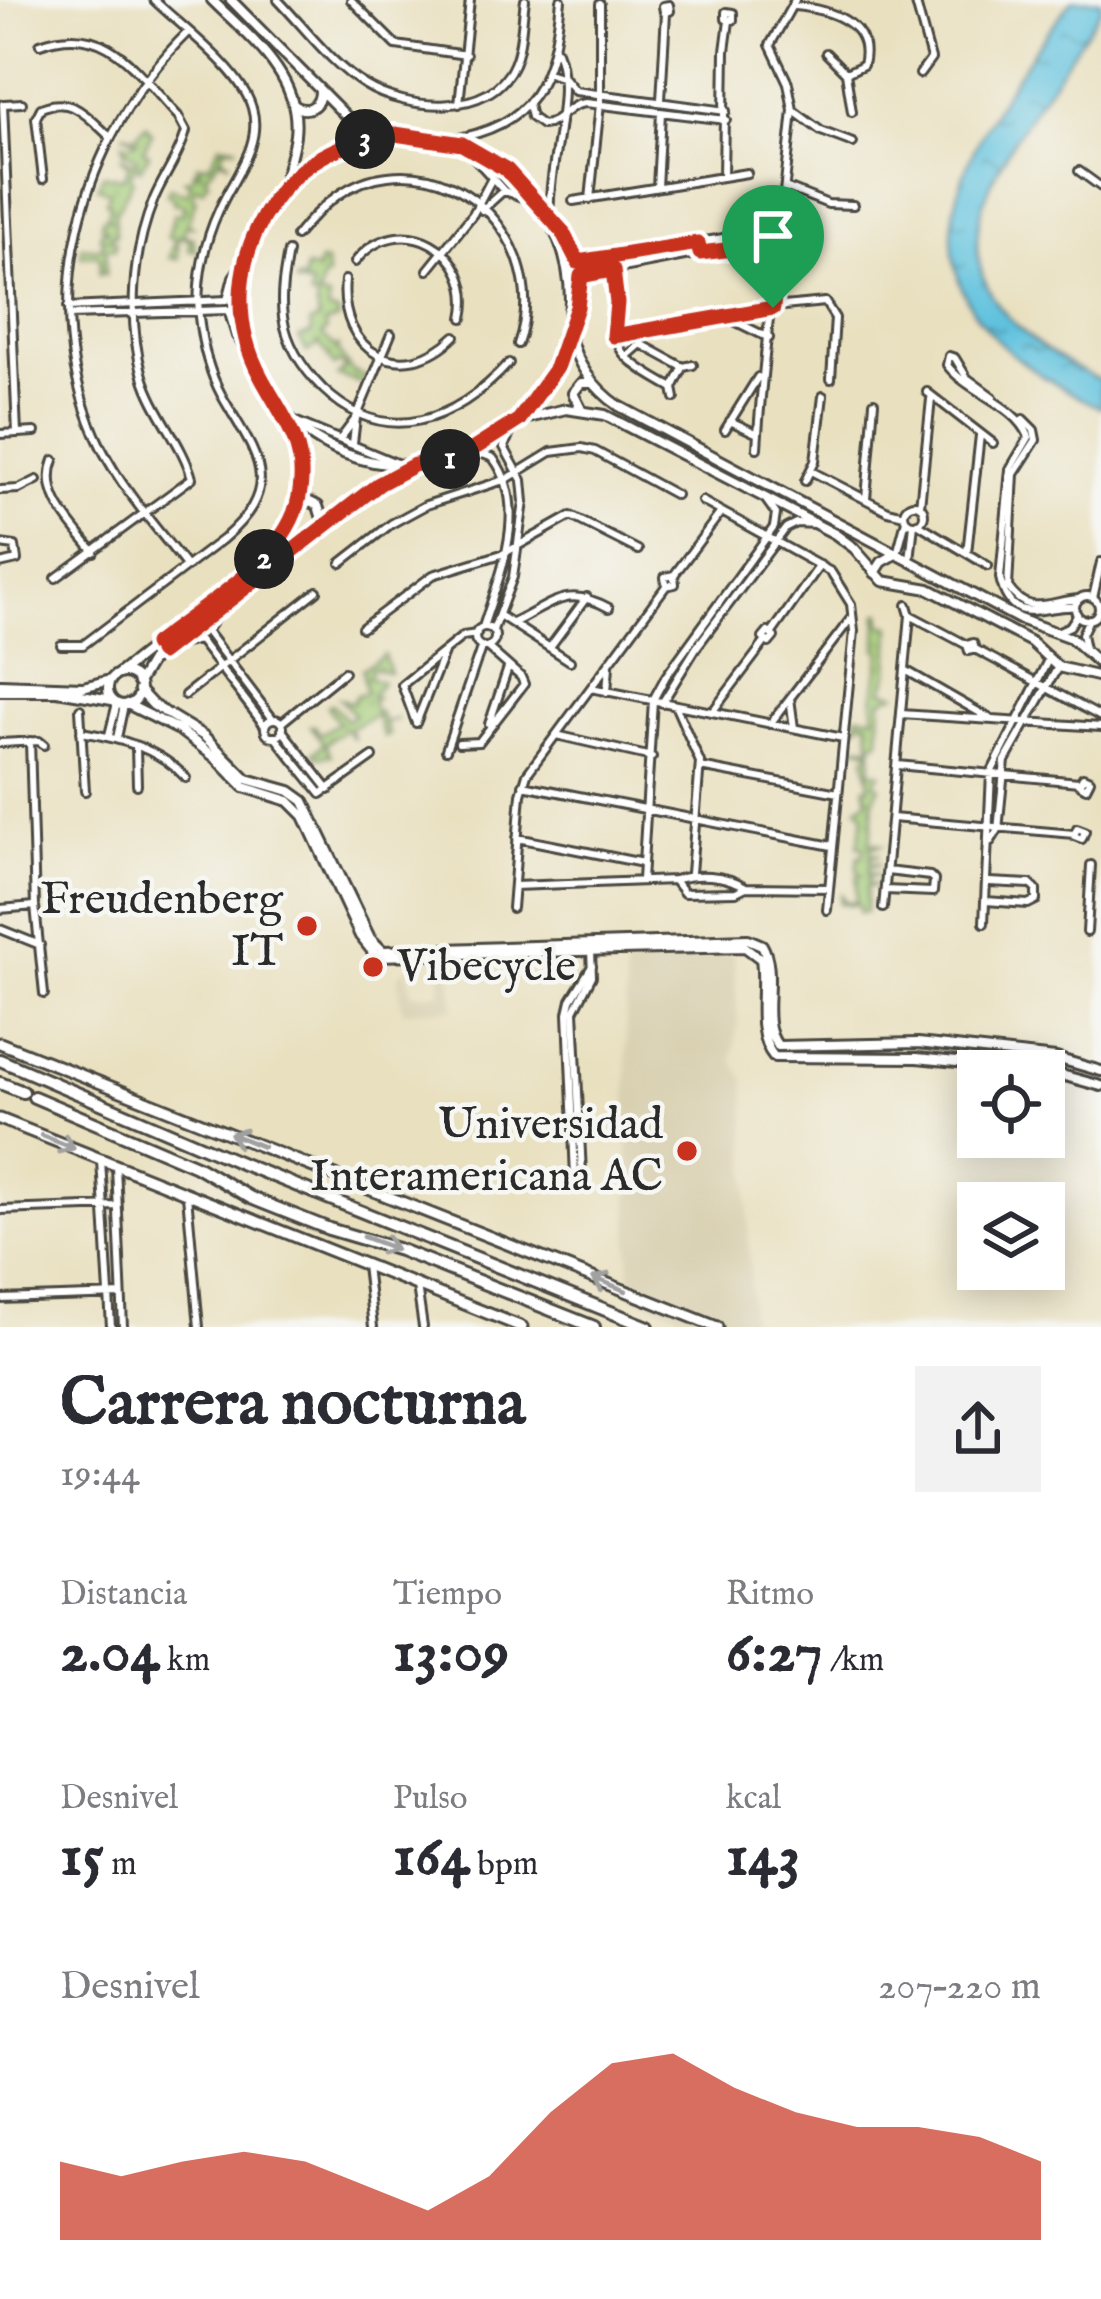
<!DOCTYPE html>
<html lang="es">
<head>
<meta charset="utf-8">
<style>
  body { margin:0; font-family:"IM FELL English",serif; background:#f2f2f3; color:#2b2b33; height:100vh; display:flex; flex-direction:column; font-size:45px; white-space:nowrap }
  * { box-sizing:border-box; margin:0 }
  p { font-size:39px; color:#7c7c81 }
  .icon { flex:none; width:66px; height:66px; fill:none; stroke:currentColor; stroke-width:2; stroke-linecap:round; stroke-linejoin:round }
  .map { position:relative; height:1327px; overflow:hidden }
  .sheet { display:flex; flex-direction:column; background:#fff; flex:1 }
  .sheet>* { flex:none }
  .tools { position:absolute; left:957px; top:1050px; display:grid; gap:24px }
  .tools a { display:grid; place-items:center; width:108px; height:108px; border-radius:0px; background:#fff; box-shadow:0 6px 30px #0003; font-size:60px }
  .pin { position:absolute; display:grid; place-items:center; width:102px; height:102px; color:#fff; margin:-123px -51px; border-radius:50% 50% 50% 0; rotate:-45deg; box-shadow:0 0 12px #0007 }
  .pin .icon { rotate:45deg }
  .km { position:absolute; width:60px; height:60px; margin:-30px; border-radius:50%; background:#222; color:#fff; font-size:33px; line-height:60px; text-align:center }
  .round { display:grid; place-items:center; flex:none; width:126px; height:126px; border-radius:0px; background:#f2f2f3 }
  .head { display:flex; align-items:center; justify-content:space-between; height:204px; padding:0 60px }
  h1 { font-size:66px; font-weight:800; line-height:90px }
  .metrics { display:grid; grid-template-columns:repeat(3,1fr); gap:18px; height:204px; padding:12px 60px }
  .metrics div { display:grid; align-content:center }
  .metrics b { font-size:60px; font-weight:800 }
  .metrics small { font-size:33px; font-weight:400 }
  .metrics p { font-size:33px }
  .chart { height:336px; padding:24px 60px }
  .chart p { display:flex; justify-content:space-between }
  .chart svg { width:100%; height:216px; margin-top:12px; fill:#c8321e; opacity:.7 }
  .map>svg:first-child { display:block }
  .built { fill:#d9d0b1 }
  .garden { fill:url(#garden-dots); stroke:#687b50; stroke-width:3 }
  .water { fill:url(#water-ripples); stroke:#467684; stroke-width:3 }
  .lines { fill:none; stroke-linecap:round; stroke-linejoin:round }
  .minor-casing { stroke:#484641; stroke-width:12 }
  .tertiary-casing { stroke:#484641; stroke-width:14 }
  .secondary-casing { stroke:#484641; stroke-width:14 }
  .primary-casing { stroke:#484641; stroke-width:15 }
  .motorway-casing { stroke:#484641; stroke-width:16 }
  .minor { stroke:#fff; stroke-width:6 }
  .tertiary { stroke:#fff; stroke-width:8 }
  .secondary { stroke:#fff; stroke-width:8 }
  .primary { stroke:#fff; stroke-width:9 }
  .motorway { stroke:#fff; stroke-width:10 }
  .oneway { stroke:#a0a0a0 }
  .route-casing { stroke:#fff; stroke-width:24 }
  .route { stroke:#c8321e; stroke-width:15 }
  .poi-dot { fill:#c8321e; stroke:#f6f6f2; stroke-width:4.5 }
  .labels { text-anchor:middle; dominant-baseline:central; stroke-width:9; stroke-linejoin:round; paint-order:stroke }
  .poi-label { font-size:45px; fill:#2b2b2b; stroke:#f6f6f2; text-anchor:end }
</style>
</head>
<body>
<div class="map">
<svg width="1101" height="1327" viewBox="0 0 1101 1327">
  <defs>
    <pattern id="garden-dots" width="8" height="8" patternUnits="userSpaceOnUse" patternTransform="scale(3)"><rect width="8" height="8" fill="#a4cb76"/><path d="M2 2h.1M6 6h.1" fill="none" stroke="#8dae66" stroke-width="1.8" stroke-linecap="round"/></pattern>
    <pattern id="water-ripples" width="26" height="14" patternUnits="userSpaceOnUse" patternTransform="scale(3)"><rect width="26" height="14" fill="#60c2de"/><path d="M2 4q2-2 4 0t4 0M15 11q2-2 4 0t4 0" fill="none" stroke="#4f9eb4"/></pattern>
  </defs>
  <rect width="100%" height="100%" fill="#f6f6f2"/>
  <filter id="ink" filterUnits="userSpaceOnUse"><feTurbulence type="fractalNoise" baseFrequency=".00833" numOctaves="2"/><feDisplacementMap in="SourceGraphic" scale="24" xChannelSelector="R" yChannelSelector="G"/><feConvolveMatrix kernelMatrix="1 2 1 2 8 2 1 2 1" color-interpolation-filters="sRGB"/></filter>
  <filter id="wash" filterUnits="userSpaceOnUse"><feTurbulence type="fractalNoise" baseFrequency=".004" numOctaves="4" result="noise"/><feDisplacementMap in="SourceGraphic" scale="48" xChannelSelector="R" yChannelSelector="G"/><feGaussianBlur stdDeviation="2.7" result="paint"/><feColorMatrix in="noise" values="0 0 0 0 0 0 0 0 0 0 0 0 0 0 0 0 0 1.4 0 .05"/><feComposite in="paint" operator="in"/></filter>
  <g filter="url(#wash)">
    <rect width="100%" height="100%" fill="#e9e0bf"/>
    <path class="built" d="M733,953L738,1023L732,1060L745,1080L751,1327H715L630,1295L625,960Z
      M440,959H450L454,1009L402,1011L398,976L407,967L412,994L441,993Z"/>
    <path class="garden" d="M146,125L152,133L143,150L149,154L141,169L135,166L130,178L133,180L115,215L116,235L109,238L116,242L115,249L106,248V274H99L101,260L97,255L81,256L82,247L99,249L105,239L100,237L102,230L109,231L101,225L103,218L110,219L107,215L111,204L106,202L110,192L98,187L103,175L123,178L129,166L120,156L134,163L137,158L124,151L123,143L128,145L137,141L123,133L135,136Z
      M220,144L238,147H225L222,156L230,163L220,158L205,177L209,180L203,190L197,187L192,197L196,200L187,223L192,226H186L183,235L193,238L196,251L189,250L190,240L178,236V259L170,258L175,239L168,237L174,213L181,215L184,205L173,203L174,199L167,195L170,187L186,194L191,185L185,180L192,179L195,170L201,172L197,165L210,164Z
      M320,262L326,263L327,277L323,278L319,297L329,299L328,310L338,313L339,319L325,324L327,330L322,335L336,348L340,345L337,350L352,371L366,377L363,384L338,376L346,368L339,362L334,366L320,344L307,352L299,338L312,333L310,323L318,321L316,298L310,297L312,286L296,283L297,280H303L306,268L317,270Z
      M882,613V625L891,626L889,674L883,690L896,694L881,700L879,742H873L871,771L881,773L874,783L880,786C867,806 878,822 869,841L881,845L870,848L872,854L880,855L870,857L871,863L880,864L869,867L870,873L879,875H869V884L878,885L867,887L866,912H859V905L840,903L841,893L844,901L856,902L857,876L862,875L857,870L858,856H863L864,847L858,846L864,814L858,807L868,799L865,787H869C871,776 865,769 866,756L870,754L868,749L854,746H871L868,721H861L856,728L858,715L875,716L873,701L881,650L877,649L878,614Z
      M384,655L390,673L372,668L369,677L382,682L372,695L377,698L372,700L376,713L380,712L384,723L398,719L385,723L389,735L384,737L376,715L350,729L354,740L346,729L325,744L331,755L317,757L313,752L324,744L311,726H315L320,734L338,723L327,706L331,704L347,720L354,715L340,699L352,703L356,695L366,693L362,669Z"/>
    <path class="water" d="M1072,0H1101V9C1012,153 874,271 1101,381V408C868,300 948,159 1072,0Z"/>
  </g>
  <g filter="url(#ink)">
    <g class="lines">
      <g class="minor-casing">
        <path id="minor" d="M278,0C305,28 332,65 365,85C405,110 491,119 514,64C522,46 522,20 525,0
          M351,0L396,45L466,55
          M915,0L931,59L920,74
          M669,5L670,11L664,12L663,6Z
          M794,6C827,9 874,21 863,65L846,73
          M726,12L733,13V20L726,19Z
          M40,44C108,20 136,72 178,116L186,131C180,155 163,177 154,199C132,253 127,320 143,376C154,413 182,442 192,478L56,578
          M826,53L846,73L852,112
          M548,73L564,78L575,91L726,111
          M661,100L666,13
          M3,104L17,433
          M4,104L22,103
          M459,104L470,0
          M528,105L531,117L542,125C561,124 566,104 586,103L726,120
          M794,111L821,131L853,143
          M448,140C535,126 553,81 561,0
          M462,144L504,191L538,202
          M1079,171L1101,187
          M723,177L725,51L729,21
          M43,179L36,118L41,108C72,95 88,117 109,136
          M657,187L661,113
          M785,187L828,204L853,205
          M590,199L600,104V4
          M573,201L747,173
          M482,210L503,191
          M550,219C546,170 575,92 557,51
          M552,224C586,249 585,290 568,325
          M296,236C320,206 349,180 388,176C480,165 548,261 518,344
          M288,252C284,274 280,295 283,317C287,345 303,369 323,389C387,450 457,420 509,363
          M355,262C399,206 478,251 463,318
          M578,262L778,229
          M612,267C624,344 593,345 673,388
          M428,270L473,214L491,180
          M581,276L700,253L777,244
          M345,280C338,352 402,388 455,336
          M68,307L227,300L233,277L245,260
          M69,315L228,310L236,336L252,358
          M724,316L769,338
          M614,336L773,307L825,302L835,318L831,379
          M949,356L947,365C968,393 1016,404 1029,437L1010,469L1000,578C1011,630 1045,604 1075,607
          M949,356L955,358L967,378L993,397
          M626,357L641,344L683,367L693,365
          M927,392L993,443
          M675,398L673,388L683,368
          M290,419L401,465
          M1023,419L1034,430L1036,440L1014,474L1008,587C1029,618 1049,601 1078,599
          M730,421L758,434
          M725,430L758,377
          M0,434L35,432
          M341,438L356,418L391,334
          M353,443L356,418
          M757,448C764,335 782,223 793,110L788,83L770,45L795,0
          M464,455L480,453L493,458C530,507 500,574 483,627
          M54,460C40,496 73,525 94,552
          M811,471L888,511L904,515
          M805,481L815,461L823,396
          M0,490L19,489L37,480
          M866,499L874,402
          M702,501L831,572L851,604L854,631L827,910
          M904 514a10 10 0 1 1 20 0a10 10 0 1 1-20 0Z
          M920,506L931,399
          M917,523L988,566
          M0,544L15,546L17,560L0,564
          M967,553L980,435
          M897,554L906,520
          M910,560L914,524
          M341,563L391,524L426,505L507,479L551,452L582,448L595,451L676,495
          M187,567C157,528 123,491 101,447C32,307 81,137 188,32
          M674,575L721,512
          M1075 608a12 12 0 1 1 24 0a12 12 0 1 1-24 0Z
          M1093,598L1101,562
          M219,612L206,631L273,719
          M499,615L570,661
          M910,615L967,645
          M515,622C554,603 567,585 609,608
          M475 637a10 10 0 1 1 20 0a10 10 0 1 1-20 0Z
          M362,628L433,575L505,553L571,516L638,550
          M493,630L513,577L524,502L522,480L504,447L513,426
          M1059,631L1070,626L1077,615
          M768,632L774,637L769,643L763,638Z
          M772,633L820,565
          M164,637L171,646L199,640L265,726
          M973,643L975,649L969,651L967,645Z
          M61,645H83L223,539C287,484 255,454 222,396C209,372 202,344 199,317C196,282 204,242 219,210C233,177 263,145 252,108C242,71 182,27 154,0
          M550,647L587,597
          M975,649L1101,717
          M1085,649L1082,634L1089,619
          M907,671L989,718
          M591,688L843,738
          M607,692L609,666
          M185,695L317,591
          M790,698L794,728
          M662,703L696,648L786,528L796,523L815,524
          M675,705L700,762L691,873
          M80,709L85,791
          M713,711L765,642
          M901,714L1101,727
          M265 728a9 9 0 1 1 18 0a9 9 0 1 1-18 0Z
          M281,723L344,672
          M416,723L402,685L463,636L477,634
          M416,723L444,653
          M489,724L508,668
          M770,724L852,617
          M282,730L329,790
          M81,732C119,738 159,748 186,778
          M109,735L117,703
          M556,735L652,757
          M275,737L321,794L373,757
          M117,738L124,705
          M30,741L35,906L44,994
          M0,743L39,741L44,745
          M459,743L479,742L524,684L521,677L487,647
          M136,747L137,785
          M446,750L481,648
          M897,765L1079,782
          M700,767L838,793
          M1083,777L1090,780L1086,788L1079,784Z
          M523,785L832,846
          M892,818L1074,834
          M1077,828L1085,831L1082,839L1074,836Z
          M517,838L643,863
          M991,841L998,830L1005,761L1058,667
          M642,880L653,700L666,676L774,527L776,514L766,500
          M674,880L684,893L736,892L746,887L829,888
          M514,886L674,880C697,873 724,874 746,887
          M885,890L933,892L934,880L930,876L887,871
          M986,901L1028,904L1036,900V890L1030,884L989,882
          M512,908L521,794L527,774L666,586L665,577L674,575L675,584L666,586
          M883,908L910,615L907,605
          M0,909L35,906
          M984,923L991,773L1048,660
          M0,929L40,945
          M1087,932L1091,865
          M591,950L592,976L574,1011L582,1174L575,1177L568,1013L571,1000L592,966
          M101,1160L111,1327
          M116,1166L123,1327
          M187,1195L199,1327
          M0,1210L116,1206
          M366,1265L373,1327
          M417,1286L423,1327
          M0,1299L121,1295"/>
      </g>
      <g class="tertiary-casing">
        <path id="tertiary" d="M212,0C249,37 302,76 295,135C293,151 287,167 284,183
          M231,0L346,116L378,135
          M294,105C306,114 320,107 320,91
          M240 300a165 165 0 1 1 330 0a165 165 0 1 1-330 0Z
          M569,333C576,363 593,388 619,406L1019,619L1071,638L1101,665
          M581,409L573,393L581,383H592
          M520,420L566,409L605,415L835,534L854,548L883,581L929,589L1031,642L1058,667L1101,677
          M297,504L310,502L318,506L324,525
          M875,573L882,562L896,554
          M118,674L264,559C299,517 308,473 288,421
          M138,683L151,661L367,493L413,466"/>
      </g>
      <g class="secondary-casing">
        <path id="secondary" d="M108 689a16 16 0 1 1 32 0a16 16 0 1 1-32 0Z
          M0,684L83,687L110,680
          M139,690L153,705L204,736L247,779L290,791L304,801L370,938L383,951L748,939L762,945C779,974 757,1020 778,1046L918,1043L1056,1058L1101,1071
          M0,691H57L112,700
          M127,704L179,730L216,758L244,787L289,801L304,816L360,936L376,956L745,947L761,959C766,989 753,1032 774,1057L917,1058L1047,1071L1101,1086"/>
      </g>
      <g class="primary-casing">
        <path id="primary" d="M0,1043L717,1327
          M0,1119L522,1327"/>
      </g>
      <g class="motorway-casing">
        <path id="motorway" d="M0,1060L243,1164L648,1327
          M0,1083L23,1092
          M34,1097L196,1166L251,1198L329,1229L400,1250L594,1327"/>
      </g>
      <use href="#minor" class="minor"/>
      <use href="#tertiary" class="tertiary"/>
      <use href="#secondary" class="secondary"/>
      <use href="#primary" class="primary"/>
      <use href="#motorway" class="motorway"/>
    </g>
    <defs><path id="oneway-shaft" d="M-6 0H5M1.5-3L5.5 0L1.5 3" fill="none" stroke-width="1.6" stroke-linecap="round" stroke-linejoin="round" transform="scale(3)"/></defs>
    <g class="oneway">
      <use href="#oneway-shaft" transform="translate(246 1140) rotate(-158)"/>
      <use href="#oneway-shaft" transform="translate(58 1142) rotate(22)"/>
      <use href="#oneway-shaft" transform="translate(380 1243) rotate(20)"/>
      <use href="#oneway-shaft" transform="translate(609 1284) rotate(-158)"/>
    </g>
  </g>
  <g class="lines" filter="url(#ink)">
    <g class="route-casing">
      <path id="route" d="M395,134L462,144L507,170L562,231L578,262L698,243L700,253L777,244L773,308L614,336L617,303L613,270L581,276L577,307L556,368L519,420L464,455L414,465L379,484L161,653L155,644C200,609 281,562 297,505C312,450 284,420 261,377C230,320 236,256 272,203C301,160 344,140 395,134Z"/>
    </g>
    <use href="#route" class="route"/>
  </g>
  <g class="poi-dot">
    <circle cx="307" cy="926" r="12"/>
    <circle cx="373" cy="967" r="12"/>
    <circle cx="687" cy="1151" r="12"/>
  </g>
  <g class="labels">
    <g class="poi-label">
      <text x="283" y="900">Freudenberg<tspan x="283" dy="52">IT</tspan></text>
      <text x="397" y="967" text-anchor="start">Vibecycle</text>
      <text x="663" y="1125">Universidad<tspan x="663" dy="52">Interamericana AC</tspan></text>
    </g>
  </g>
</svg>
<div class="tools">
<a><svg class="icon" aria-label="locate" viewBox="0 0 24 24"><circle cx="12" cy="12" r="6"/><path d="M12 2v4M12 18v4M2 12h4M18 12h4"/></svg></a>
<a><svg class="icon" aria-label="layers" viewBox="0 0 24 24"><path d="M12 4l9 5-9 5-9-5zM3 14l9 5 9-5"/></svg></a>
</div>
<div class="pin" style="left:773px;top:308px;background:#1e9e55"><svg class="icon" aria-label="arrive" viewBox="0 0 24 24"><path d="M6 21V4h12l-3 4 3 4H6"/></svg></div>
<b class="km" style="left:450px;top:459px">1</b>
<b class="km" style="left:264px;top:559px">2</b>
<b class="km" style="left:365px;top:139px">3</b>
</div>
<section class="sheet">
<div class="head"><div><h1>Carrera nocturna</h1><p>19:44</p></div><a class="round"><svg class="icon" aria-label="share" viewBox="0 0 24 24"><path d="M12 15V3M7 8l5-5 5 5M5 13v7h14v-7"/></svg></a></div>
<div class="metrics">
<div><p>Distancia</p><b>2.04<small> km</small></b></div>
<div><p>Tiempo</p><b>13:09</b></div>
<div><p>Ritmo</p><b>6:27<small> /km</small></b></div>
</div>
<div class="metrics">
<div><p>Desnivel</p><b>15<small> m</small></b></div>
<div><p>Pulso</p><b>164<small> bpm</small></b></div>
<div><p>kcal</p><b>143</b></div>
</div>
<div class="chart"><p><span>Desnivel</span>207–220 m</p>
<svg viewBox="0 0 160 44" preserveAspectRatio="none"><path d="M0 44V28L10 31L20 28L30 26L40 28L50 33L60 38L70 31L80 18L90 8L100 6L110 13L120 18L130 21L140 21L150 23L160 28V44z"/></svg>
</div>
</section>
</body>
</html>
